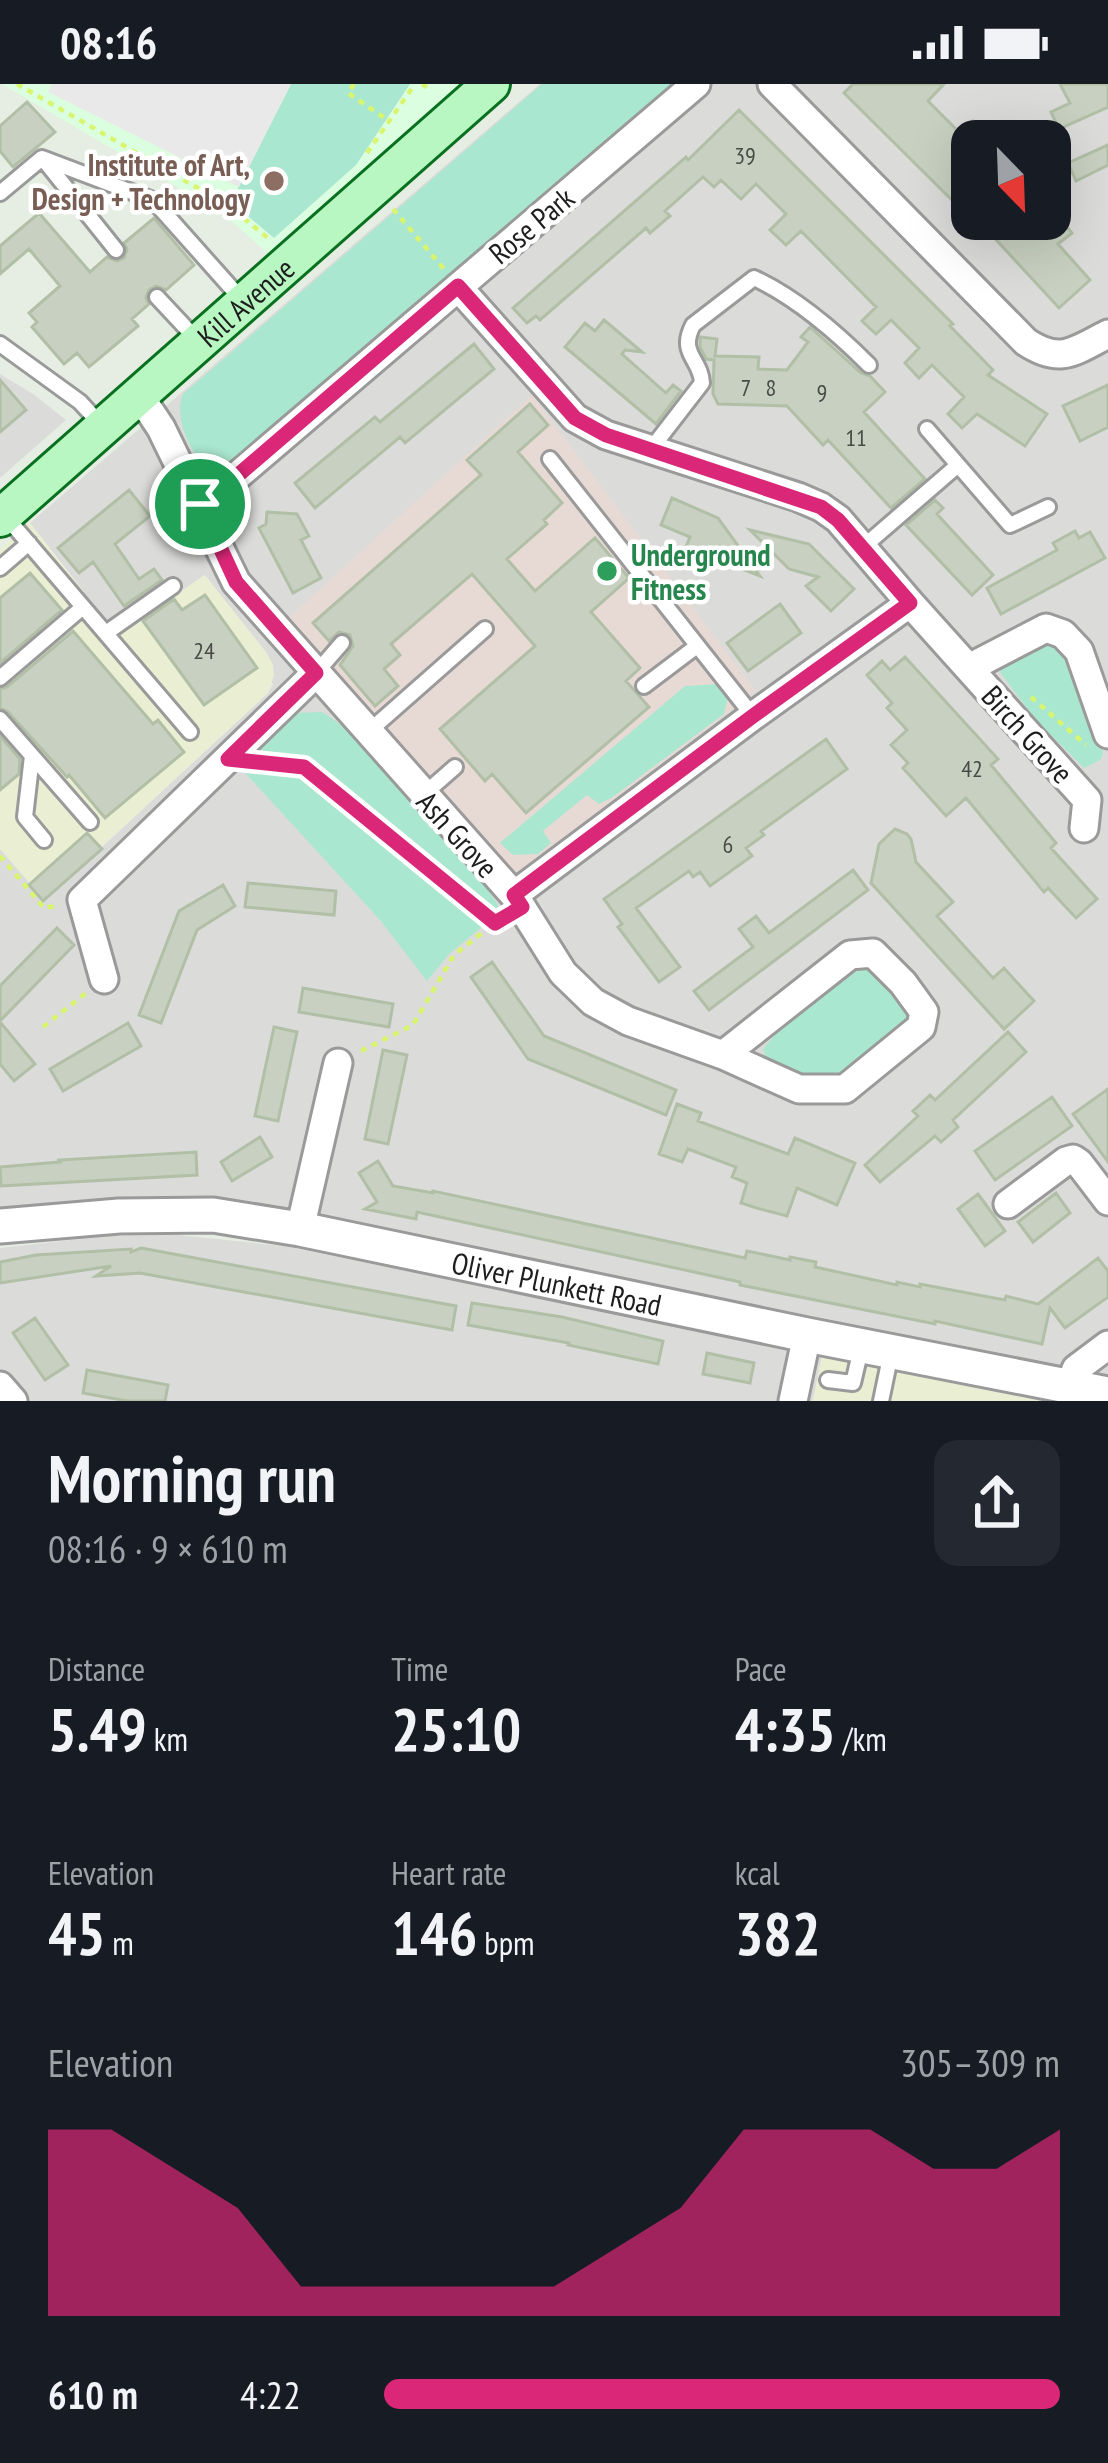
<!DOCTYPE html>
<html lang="en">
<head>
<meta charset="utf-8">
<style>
  body { margin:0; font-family:"PT Sans Narrow",sans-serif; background:#242831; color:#f1f3f6; height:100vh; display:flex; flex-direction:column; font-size:45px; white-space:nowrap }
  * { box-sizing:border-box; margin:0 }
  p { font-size:39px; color:#9ea1a6 }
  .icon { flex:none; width:66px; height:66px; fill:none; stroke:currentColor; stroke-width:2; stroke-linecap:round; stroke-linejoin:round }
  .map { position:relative; height:1317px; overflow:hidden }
  .details { display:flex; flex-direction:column; background:#171b24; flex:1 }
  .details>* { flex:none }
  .needle { width:78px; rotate:157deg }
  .fabs { position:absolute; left:951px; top:36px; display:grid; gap:24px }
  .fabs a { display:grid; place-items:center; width:120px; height:120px; border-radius:24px; background:#171b24; box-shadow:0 12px 48px #0002; font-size:60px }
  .pin { position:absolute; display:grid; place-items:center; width:102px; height:102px; color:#fff; margin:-51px; border:6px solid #fff; border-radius:50%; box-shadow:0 3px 12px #0007 }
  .round { display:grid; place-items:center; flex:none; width:126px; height:126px; border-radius:24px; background:#242831 }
  .headline { display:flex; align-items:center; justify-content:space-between; height:204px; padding:0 48px }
  h1 { font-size:66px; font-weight:700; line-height:90px }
  .metrics { display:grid; grid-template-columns:repeat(3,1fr); gap:18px; height:204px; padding:12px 48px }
  .metrics div { display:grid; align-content:center }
  .metrics b { font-size:60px; font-weight:700 }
  .metrics small { font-size:33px; font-weight:400 }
  .metrics p { font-size:33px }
  .chart { height:336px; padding:24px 48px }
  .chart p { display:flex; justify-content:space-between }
  .chart svg { width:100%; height:216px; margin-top:12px; fill:#db2777; opacity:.7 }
  ul { padding:0 48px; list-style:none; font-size:39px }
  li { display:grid; grid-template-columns:192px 144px 1fr; align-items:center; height:90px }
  li i { height:30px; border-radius:15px; background:#db2777 }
  .status { display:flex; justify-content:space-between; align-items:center; height:84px; padding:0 60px; background:#171b24; direction:ltr }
  .status svg { height:33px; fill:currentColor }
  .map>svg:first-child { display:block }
  .residential { fill:#dbdbda; fill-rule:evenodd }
  .commercial { fill:#eaeed3 }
  .industrial { fill:#e7dad5 }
  .education { fill:#dcfee0 }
  .grass { fill:#aae7d0 }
  .parking { fill:#e9e9e9 }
  .building { fill:#c8d0c1; stroke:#b1bfa6; stroke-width:3 }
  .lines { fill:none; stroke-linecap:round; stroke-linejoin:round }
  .service-casing { stroke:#9a9a9a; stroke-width:20 }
  .minor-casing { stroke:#9a9a9a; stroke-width:33 }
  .tertiary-casing { stroke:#9a9a9a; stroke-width:39 }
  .secondary-casing { stroke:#08701f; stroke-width:42 }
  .path { stroke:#d8f56d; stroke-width:4.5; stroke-dasharray:6 6; stroke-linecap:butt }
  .service { stroke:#fff; stroke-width:14 }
  .minor { stroke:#fff; stroke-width:27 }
  .tertiary { stroke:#fff; stroke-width:33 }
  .secondary { stroke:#b8f7c2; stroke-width:36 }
  .route-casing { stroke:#fff; stroke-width:24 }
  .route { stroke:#db2777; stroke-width:15 }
  .education-dot { fill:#8d6e63; stroke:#fff; stroke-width:4.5 }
  .leisure-dot { fill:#2e9e5b; stroke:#fff; stroke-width:4.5 }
  .labels { text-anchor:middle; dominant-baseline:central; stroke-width:9; stroke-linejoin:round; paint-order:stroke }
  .number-label { font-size:24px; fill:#484a46 }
  .education-label { font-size:30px; font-weight:bold; fill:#785e54; stroke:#fff; text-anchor:end }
  .street-label { font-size:30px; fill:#1d1d1d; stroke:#fff }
  .leisure-label { font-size:30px; font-weight:bold; fill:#27864d; stroke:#fff; text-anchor:start }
</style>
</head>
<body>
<div class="status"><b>08:16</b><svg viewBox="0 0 49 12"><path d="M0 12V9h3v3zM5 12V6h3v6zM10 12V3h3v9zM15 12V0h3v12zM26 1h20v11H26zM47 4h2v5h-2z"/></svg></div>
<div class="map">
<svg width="1108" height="1317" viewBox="0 0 1108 1317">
  <rect width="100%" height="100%" fill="#e6eee3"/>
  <path class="residential" d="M540,0H1108V1294L1046,1284L324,1137L0,1131V765L45,816L268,609L273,600L224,518L205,491L120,549L106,543L81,511L84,508L30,439ZM972,57H1050V135H972Z
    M0,290L33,310L66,336L0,394Z
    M177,1151L284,1162L822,1272L813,1317H0V1164L107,1152Z"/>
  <path class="commercial" d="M30,439L84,508L82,511L106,543L120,549L205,491L266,568L273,581L274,591L268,609L44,816L0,765V465Z
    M822,1272L1041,1317H813Z"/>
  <path class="industrial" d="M532,311L756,607L517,790L281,541Z"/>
  <path class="education" d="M2,0H491L283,183L225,131Z"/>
  <path class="grass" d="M291,0H410L356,81L274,154L231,118Z
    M542,0H684L665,17L601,61L236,377L217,387L206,386C191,367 173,334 183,310Z
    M1048,561L1061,563L1072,569L1101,657L1103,670L1100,676L1084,684L1035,635L1000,588L1001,583C1017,573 1030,565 1048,561Z
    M718,600L728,613L724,630L613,713L599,720L587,711L543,747L551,759L538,770L513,771L500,759L685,602Z
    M322,628C356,648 382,683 408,713C440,748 473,781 498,821L495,832L449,870L427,897L380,836L238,681L290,629Z
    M865,884C885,889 907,916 911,936L852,991L809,997L770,983L763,965C787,934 822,912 853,889Z"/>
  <path class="parking" d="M52,0H291L239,103L48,8Z"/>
  <path class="building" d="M853,0H944L928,17L961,50L972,38V136L844,9Z
    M1060,0H1108V23L1059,45L1051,28L1070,19Z
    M27,18L55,48L13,83L0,67V42Z
    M739,26L953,240L950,242L993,286L988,291L1047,330L1025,362L977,330L962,344L948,330L964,313L932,281L919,294L905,279L919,264L891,236L876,250L862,237L876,223L801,147L786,161L770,146L786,130L756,100L741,115L721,96L714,103L703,93L665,127L670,132L650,149L646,144L540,236L536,232L527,239L513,224L686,73L688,76Z
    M1108,61V81L1076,97L1068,79Z
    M39,129L90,188L107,173L117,177L124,174L127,165L124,159L154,134L194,181L166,206L156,202L149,206L146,214L149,220L132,235L138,242L89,283L77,269L64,280L32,243L37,238L29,229L60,202L29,165L0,190V162Z
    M977,135H1060L1072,149L1058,160L1090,196L1059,224Z
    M604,236L642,268L625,266L622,270L666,309L673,301L681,307L656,340L565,263L585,239L595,247Z
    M810,243L861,289L870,292L885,308L864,328L925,395L891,424L828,356L823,361L787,322L718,320L713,310L714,276L706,275L700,263V253L717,255L715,272L759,273L758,285L787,286L808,258L801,253Z
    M474,260L494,285L405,359L400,353L315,424L295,399L375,333L380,338Z
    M0,296L26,326L0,348Z
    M1108,301V343L1080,357L1063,322Z
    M530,320L548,341L518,368L562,419L544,436L547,440L507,475L535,507L595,454L629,494L591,528L640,584L626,597L649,623L526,729L492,690L485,697L440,645L535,562L472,490L391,560L400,571L384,585L398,602L375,622L340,581L353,562L350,551L339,548L329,557L313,539L481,391L467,376Z
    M129,406L150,432L115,460L139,495L154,485L162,496L124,522L93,478L79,489L58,464Z
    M672,414L718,434L760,492L686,463L690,453L661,441Z
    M935,416L943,424L937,430L993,491L972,511L906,441Z
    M267,428L297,430L309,452L301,456L321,494L293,509L259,444L266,440Z
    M750,446L809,460L854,505L831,527L806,502L818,493L789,485Z
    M1075,447L1079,454L1090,448L1105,474L1001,530L987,504L1057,466L1053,459Z
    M30,489L62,526L0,579V514Z
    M205,511L257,584L204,621L143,537L174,515L182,526Z
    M780,520L801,549L748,587L727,559Z
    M73,547L153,640L158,636L184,668L105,734L69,691L67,693L8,628L0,624V605L7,603Z
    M905,573L998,675L991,681L1056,759L1051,764L1097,815L1076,834L1048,804L1044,808L966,714L946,732L903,684L908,679L891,661L907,646L887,624L892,619L867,591L882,577L890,586Z
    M0,652L20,675L19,690L0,706Z
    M826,655L847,685L761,747L764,751L746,764L752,772L710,802L700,788L693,793L689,787L636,824L680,883L659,898L618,843L622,840L604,815Z
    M895,745L907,750L911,755L916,778L953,818L937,832L993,894L1004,884L1034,917L1004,945L871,799L879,760Z
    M87,749L102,765L43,817L29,801Z
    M853,786L868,806L709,926L694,907L753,863L739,845L756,832L769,849Z
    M248,799L336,807L334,831L245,823Z
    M223,801L235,822L197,846L161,939L139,931L179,827Z
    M57,844L74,861L0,937V902Z
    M492,878L544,952L676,1006L666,1031L528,975L471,893Z
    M303,904L393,920L389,943L299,928Z
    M0,938L35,980L14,997L0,980Z
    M128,939L141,962L63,1007L50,985Z
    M274,943L297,948L278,1037L255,1032Z
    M1008,948L1026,968L953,1036L958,1043L941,1058L935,1052L880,1098L865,1081L918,1032L913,1027L930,1011L935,1016Z
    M383,966L407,971L388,1060L365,1055Z
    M1108,1005V1078L1073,1030Z
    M1052,1013L1072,1042L995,1096L975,1067Z
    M677,1020L701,1029L698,1037L788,1070L795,1054L855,1079L837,1121L797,1104L787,1132L760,1125L741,1119L747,1099L732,1093L736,1083L688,1065L682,1078L659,1070Z
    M260,1053L272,1073L232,1097L221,1078Z
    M196,1068L197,1091L1,1102L0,1083L60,1078L59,1076Z
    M378,1077L393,1102L433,1109V1107L745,1174L747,1167L790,1176V1173L816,1178L815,1183L897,1201V1198L920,1203V1200L1005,1216L1006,1212L1038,1220L1098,1174L1108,1187V1213L1065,1244L1050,1224L1042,1260L935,1237V1240L740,1201V1198L417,1128L416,1135L365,1125L377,1118L359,1089Z
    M1056,1109L1070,1129L1033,1158L1018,1138Z
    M978,1110L1005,1147L985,1162L958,1125Z
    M141,1164L456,1222L452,1246L140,1189L96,1192L111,1182L0,1199V1178L36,1171L131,1165V1168Z
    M472,1219L562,1233L663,1257L658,1280L568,1261L569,1259L468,1241Z
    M35,1234L68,1281L45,1296L13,1249Z
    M707,1269L754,1279L750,1299L703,1290Z
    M87,1286L168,1301L165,1317H127L83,1309Z"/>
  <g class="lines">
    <g class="service-casing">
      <path id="service" d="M44,76L116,166
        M0,109L42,74L153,116L242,216
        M157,213L199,258
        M0,260L80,318L103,343
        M927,345L1010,441L1048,423
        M651,365L702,299C701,275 678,270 693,241L754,194C797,214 835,247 869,281
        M550,375L753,632
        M7,434L190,648
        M862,464L958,381
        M0,484L29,459
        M106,549L173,502
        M316,589L342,559
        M0,594L83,523
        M644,602L697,562
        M0,635L90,738
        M367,649L485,545
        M32,672L25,733L44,756
        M423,711L455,683
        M828,1296L853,1299L861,1265
        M881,1317L891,1269"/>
    </g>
    <g class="minor-casing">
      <path id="minor" d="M772,0L1026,258C1061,281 1074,267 1108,250
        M458,203L575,334L606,351L798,413L821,423L838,435L910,519L1087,716L1084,744
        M139,311L161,344L236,498L514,811L563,889L593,918L628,937L723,971L799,1005H845L921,943L924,928L903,899L873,869L850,871L723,971
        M200,420L209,416L696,0
        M969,584L1046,544L1063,550L1079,567L1108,650
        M514,811L753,632L910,519
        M104,895L82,816L316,589
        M1008,1120L1066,1077L1073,1075L1079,1079L1108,1117
        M300,1145L338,979
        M0,1302L13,1317
        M1070,1303L1076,1285L1108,1261
        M793,1317L807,1251"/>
    </g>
    <g class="tertiary-casing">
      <g id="tertiary">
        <path id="s1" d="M0,1142L119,1132L213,1131L300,1145L807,1251L1108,1310"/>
      </g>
    </g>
    <g class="secondary-casing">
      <g id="secondary">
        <path id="s2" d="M0,434L491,0"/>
      </g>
    </g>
    <path class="path" d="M17,0L229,122L269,155
      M354,0L348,9L389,37
      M422,0L428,4L430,0
      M367,69L415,0
      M393,125L444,185
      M1031,613L1086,661
      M257,678L304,684L495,839
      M0,772L44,824L60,821
      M43,943L86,909
      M361,967L413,941L454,871L496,838"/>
    <use href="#service" class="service"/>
    <use href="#minor" class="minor"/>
    <use href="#tertiary" class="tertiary"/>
    <use href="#secondary" class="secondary"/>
  </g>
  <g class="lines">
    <g class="route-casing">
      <path id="route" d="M458,202L575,334L606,351L821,423L838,436L910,519L753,632L514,811L522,823L495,839L304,683L228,675L316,589L236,498L200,420L209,416Z"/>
    </g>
    <use href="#route" class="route"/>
  </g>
  <circle class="education-dot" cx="274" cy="97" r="12"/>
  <circle class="leisure-dot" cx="607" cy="487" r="12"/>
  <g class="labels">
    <g class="number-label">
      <text x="745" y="71">39</text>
      <text x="746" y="303">7</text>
      <text x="771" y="303">8</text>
      <text x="822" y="308">9</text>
      <text x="856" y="353">11</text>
      <text x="204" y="566">24</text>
      <text x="972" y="684">42</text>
      <text x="728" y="760">6</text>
    </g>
    <g class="education-label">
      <text x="250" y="80">Institute of Art,<tspan x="250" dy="34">Design + Technology</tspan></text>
    </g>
    <g class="street-label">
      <text transform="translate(531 141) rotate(-40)">Rose Park</text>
      <text stroke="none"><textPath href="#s2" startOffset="327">Kill Avenue</textPath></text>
      <text transform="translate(1028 650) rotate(48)">Birch Grove</text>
      <text transform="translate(458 750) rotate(48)">Ash Grove</text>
      <text stroke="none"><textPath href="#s1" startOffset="564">Oliver Plunkett Road</textPath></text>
    </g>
    <g class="leisure-label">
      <text x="631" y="470">Underground<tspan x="631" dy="34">Fitness</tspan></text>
    </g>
  </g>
</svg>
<div class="fabs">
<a><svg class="needle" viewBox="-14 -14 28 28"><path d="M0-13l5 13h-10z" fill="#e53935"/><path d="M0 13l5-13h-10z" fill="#9ea1a6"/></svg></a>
</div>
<div class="pin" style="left:200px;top:420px;background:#1e9e55"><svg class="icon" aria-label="arrive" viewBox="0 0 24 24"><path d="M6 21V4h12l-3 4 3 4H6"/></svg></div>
</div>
<section class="details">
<div class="headline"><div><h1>Morning run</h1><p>08:16 · 9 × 610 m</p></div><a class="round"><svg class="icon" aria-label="share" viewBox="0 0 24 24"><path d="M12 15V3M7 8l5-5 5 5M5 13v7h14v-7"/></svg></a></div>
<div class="metrics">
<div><p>Distance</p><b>5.49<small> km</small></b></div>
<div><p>Time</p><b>25:10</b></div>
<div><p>Pace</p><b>4:35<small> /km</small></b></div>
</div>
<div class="metrics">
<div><p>Elevation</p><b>45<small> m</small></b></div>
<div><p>Heart rate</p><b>146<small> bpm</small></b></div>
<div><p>kcal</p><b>382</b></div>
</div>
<div class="chart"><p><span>Elevation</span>305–309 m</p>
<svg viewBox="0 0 160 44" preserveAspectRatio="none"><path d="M0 44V6L10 6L20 14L30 22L40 38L50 38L60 38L70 38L80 38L90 30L100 22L110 6L120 6L130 6L140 14L150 14L160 6V44z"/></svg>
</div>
<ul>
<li><b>610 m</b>4:22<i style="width:100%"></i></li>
</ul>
</section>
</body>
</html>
